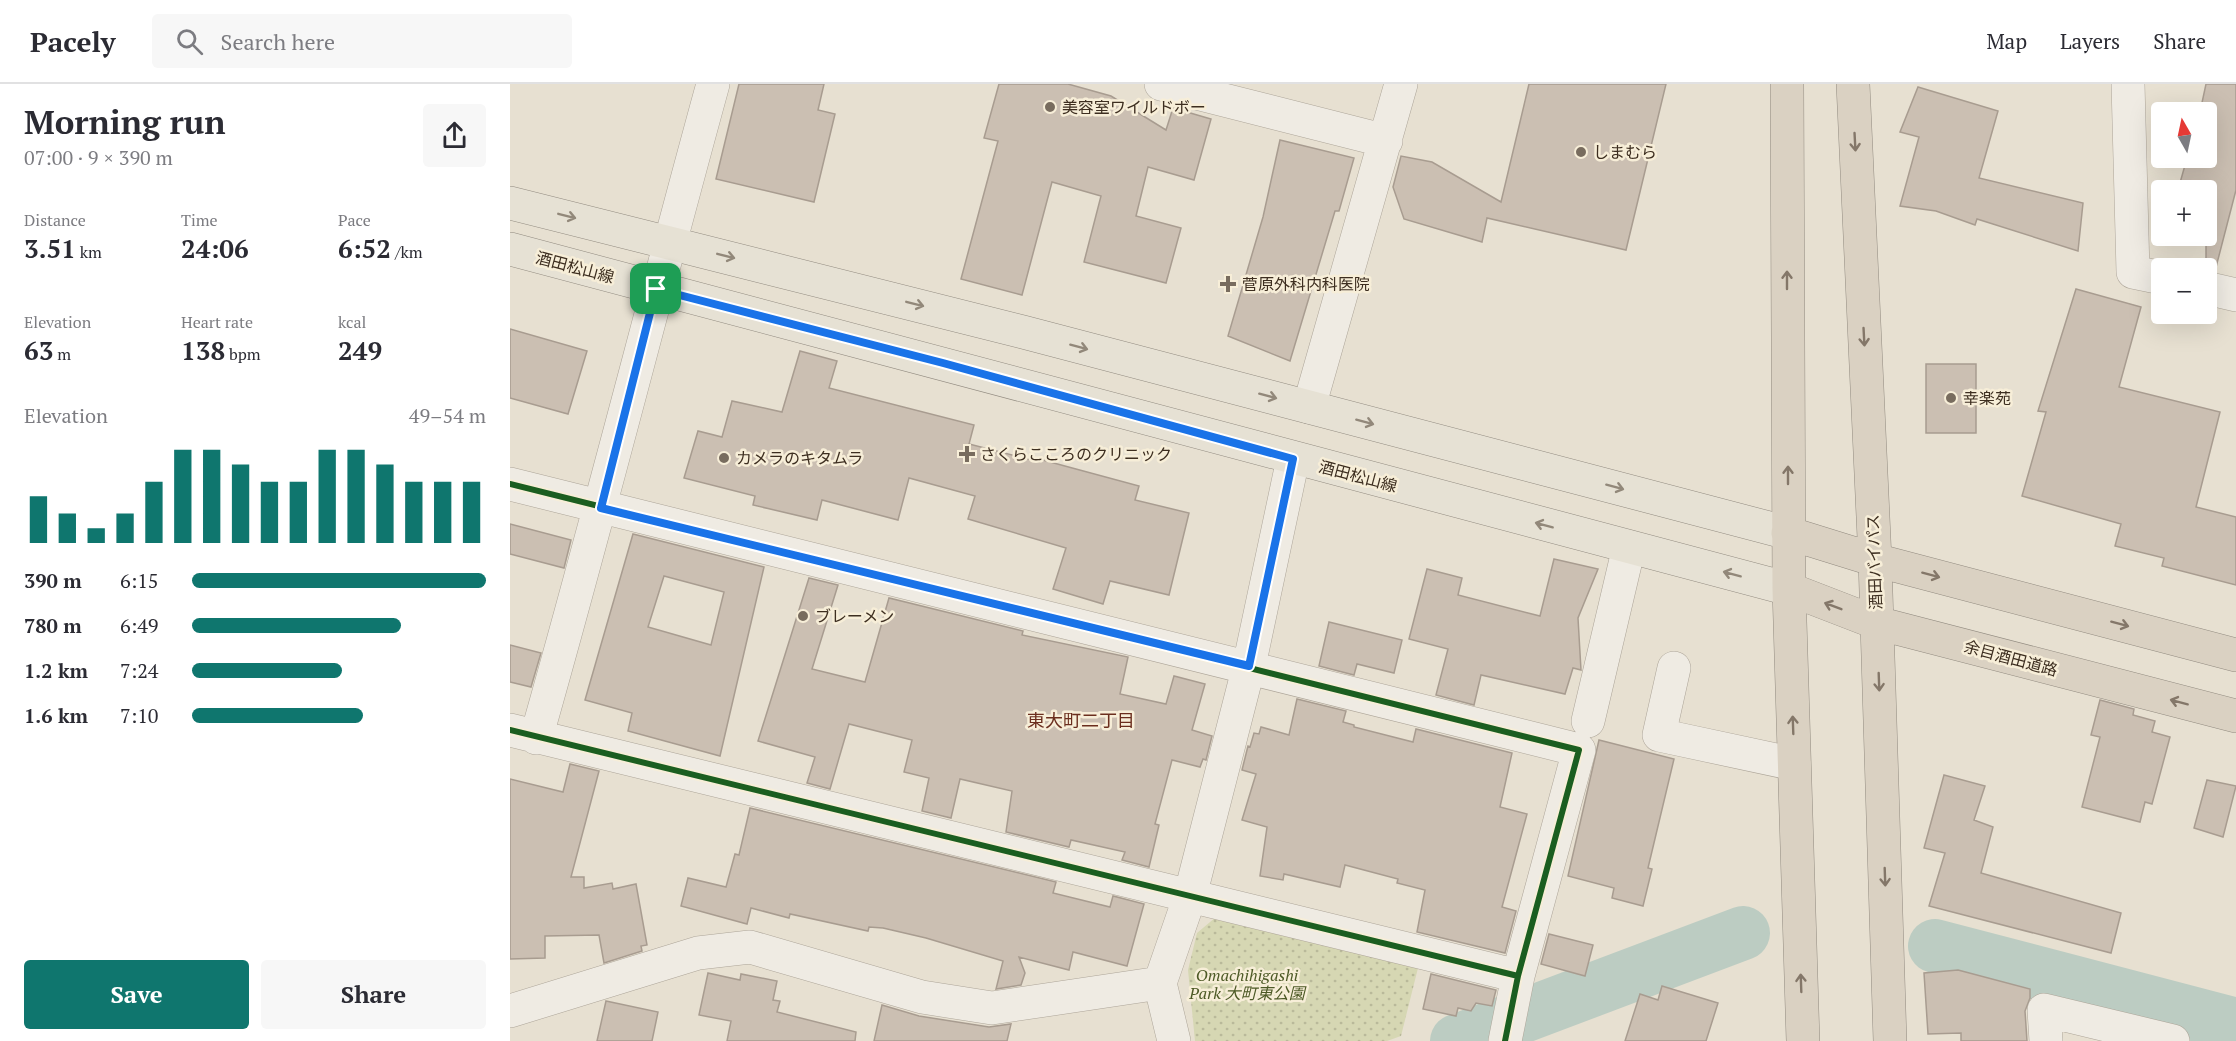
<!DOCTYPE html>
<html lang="en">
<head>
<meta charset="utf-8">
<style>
  body { margin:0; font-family:"PT Serif","Noto Sans JP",serif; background:#f7f7f7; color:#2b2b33; height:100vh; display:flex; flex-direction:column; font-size:22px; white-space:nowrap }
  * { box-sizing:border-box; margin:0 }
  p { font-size:20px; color:#7c7c81 }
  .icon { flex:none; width:33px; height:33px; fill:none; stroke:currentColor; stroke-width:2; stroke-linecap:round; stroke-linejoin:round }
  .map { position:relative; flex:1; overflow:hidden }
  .sheet { display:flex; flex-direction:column; background:#fff; width:510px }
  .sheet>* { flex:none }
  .needle { width:39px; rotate:351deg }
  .tools { position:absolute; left:1641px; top:18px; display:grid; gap:12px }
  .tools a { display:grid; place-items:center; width:66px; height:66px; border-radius:6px; background:#fff; box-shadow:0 6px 24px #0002; font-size:30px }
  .pin { position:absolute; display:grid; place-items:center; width:51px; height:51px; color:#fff; margin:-26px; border-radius:12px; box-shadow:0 3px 9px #0006 }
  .round { display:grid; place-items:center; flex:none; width:63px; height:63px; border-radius:6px; background:#f7f7f7 }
  .headline { display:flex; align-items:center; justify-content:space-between; height:102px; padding:0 24px }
  h1 { font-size:33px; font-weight:800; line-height:45px }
  .stats { display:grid; grid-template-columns:repeat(3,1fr); gap:9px; height:102px; padding:6px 24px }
  .stats div { display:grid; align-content:center }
  .stats b { font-size:26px; font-weight:800 }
  .stats small { font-size:16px; font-weight:400 }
  .stats p { font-size:16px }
  .chart { height:168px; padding:12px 24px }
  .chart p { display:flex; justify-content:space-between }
  .chart svg { width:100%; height:108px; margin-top:6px; stroke:#0f766e; stroke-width:6 }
  .cta { display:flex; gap:12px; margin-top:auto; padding:12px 24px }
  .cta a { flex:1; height:69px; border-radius:6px; background:#0f766e; color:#fff; font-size:24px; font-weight:800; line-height:69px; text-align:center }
  .cta a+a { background:#f7f7f7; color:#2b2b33 }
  ul { padding:0 24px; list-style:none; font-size:20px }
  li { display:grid; grid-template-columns:96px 72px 1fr; align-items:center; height:45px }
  li i { height:15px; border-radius:8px; background:#0f766e }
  header { display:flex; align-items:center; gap:36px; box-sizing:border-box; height:84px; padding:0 30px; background:#fff; border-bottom:2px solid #e1e1e2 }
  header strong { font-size:28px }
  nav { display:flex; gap:33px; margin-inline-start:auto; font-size:21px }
  .search { width:420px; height:54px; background:#f7f7f7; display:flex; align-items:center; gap:15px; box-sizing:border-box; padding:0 21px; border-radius:6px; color:#7c7c81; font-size:22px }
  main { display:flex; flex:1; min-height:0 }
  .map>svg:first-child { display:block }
  .grass { fill:url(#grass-dots) }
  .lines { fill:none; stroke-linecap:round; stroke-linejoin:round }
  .river { stroke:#bcccc2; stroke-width:54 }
  .building { fill:#cbbfb2; stroke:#a89c90; stroke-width:1.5; fill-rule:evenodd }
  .minor-casing { stroke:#ada599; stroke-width:34 }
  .major-casing { stroke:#928b80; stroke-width:34 }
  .highway-casing { stroke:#928b80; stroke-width:34 }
  .minor { stroke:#efebe3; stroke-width:33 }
  .major { stroke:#e6e1d4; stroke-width:33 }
  .highway { stroke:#dad1c2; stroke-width:33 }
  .cycleway-casing { stroke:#f7eed8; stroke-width:10 }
  .cycleway { stroke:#1b5e20; stroke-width:6 }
  .oneway { stroke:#847769 }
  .oneway2 { stroke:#92887a }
  .route-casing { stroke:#fff; stroke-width:12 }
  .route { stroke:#1a73e8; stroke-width:8 }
  .poi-dot { fill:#786c5e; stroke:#f7eed8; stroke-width:2 }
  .labels { text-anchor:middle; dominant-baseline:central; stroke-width:5; stroke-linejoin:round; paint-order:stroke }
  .poi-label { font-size:16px; fill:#3d2e20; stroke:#f7eed8; text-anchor:start }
  .street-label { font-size:16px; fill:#3d2e20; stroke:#f7eed8 }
  .park-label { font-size:16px; font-style:italic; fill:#4d5a26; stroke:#f7eed8 }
  .neighbourhood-label { font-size:18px; fill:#6b2e1e; stroke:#f7eed8 }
</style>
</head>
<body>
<header>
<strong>Pacely</strong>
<div class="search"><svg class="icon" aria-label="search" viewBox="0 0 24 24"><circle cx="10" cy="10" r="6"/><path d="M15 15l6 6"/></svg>Search here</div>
<nav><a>Map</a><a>Layers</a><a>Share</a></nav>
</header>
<main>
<section class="sheet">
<div class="headline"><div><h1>Morning run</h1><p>07:00 · 9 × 390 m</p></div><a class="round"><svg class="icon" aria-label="share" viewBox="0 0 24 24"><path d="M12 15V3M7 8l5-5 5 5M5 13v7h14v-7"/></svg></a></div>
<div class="stats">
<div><p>Distance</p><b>3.51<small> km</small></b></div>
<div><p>Time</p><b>24:06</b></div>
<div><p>Pace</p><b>6:52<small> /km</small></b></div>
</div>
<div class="stats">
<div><p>Elevation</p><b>63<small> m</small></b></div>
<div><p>Heart rate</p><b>138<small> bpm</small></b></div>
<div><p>kcal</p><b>249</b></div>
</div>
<div class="chart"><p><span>Elevation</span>49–54 m</p>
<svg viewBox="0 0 160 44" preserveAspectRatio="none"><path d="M5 44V25M15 44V32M25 44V38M35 44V32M45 44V19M55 44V6M65 44V6M75 44V12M85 44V19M95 44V19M105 44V6M115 44V6M125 44V12M135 44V19M145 44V19M155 44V19"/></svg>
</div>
<ul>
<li><b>390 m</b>6:15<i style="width:100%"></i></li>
<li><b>780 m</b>6:49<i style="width:71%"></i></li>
<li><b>1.2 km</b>7:24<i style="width:51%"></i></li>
<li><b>1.6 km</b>7:10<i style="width:58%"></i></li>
</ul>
<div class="cta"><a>Save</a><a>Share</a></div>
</section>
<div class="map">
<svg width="1726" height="957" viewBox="0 0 1726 957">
  <defs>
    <pattern id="grass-dots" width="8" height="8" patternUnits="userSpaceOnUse" patternTransform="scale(1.5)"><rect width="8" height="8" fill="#d6d7b3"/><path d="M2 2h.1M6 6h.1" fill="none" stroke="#b9b99a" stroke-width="1.8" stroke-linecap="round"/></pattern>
  </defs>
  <rect width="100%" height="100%" fill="#e7e0d1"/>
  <path class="grass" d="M706,833L908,884L891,952L877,957H685L678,886L687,849Z"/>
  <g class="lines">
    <path class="river" d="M1425,862L1726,941
      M947,957L1233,849"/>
  </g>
  <path class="building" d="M229,0H314L308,26L325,30L304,118L206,95Z
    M489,0H558L601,12L656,46L663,24L701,35L684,96L638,83L626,132L671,144L656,199L574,178L591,112L542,98L512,211L451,195L488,57L474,54Z
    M1019,0H1156L1116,166L977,134L972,158L894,135L883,103L891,72L922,78L991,118Z
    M1696,0H1726V106L1705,187L1696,186V106H1668L1677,74H1696V28H1690Z
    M1408,3L1488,27L1469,94L1573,119L1568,167L1467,135L1465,141L1426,127L1390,122L1409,53L1390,48Z
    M770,56L844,74L829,127H825L780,277L718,252L753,133Z
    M1566,205L1631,223L1609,303L1710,328L1686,423L1726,433V501L1652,482L1654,474L1605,462L1611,440L1512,412L1536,328L1528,327Z
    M0,245L77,267L58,330L0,314Z
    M290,267L327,277L319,304L464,341L459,360L529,378V375L629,402L625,416L679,429L659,511L600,497L593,520L543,505L556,464L458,435L465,412L399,394L388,436L312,416L307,436L243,421L245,412L174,394L188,347L212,353L222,317L272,328Z
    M1416,280H1466V349H1416Z
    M0,440L61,456L54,484L0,470Z
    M123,450L254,483L210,672L118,647L122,629L75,616ZM154,492L214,508L201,561L138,543Z
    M1044,475L1088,485L1068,534L1071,586L1063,584L1055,610L971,591L964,621L926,611L938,565L899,555L917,485L952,494L948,511L1030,532Z
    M299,494L328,501L302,585L355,598L379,514L513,547L512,551L618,573L610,610L656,620L664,592L695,600L682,646L702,652L696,676L693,675L690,683L662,676L645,740L649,741L639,783L612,776L615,768L561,756L559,763L496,748L502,707L450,695L441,734L412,727L419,694L394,688L402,656L339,640L320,705L297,699L305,673L248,657Z
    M819,538L892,556L884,589L847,580L844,591L809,582Z
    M0,561L31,569L21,603L0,598Z
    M787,615L836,627L833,638L844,641V643L903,658L906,645L1002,669L990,723L1017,730L992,823L1006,827L995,869L907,848L915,806L887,799L888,795L835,781L830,803L774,790L773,796L750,792L757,743L732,736L746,690L732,686L738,662L740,663L744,649L749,650L751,643L779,651Z
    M1590,616L1624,625L1623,631L1645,637L1642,648L1660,653L1642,720L1635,718L1630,738L1572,723L1590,653L1581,651Z
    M1089,656L1164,675L1138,784L1142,785L1133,822L1102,814L1104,804L1058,792Z
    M60,680L89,687L61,793H74V804L102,799L103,805L126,800L137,861L131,862L132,867L94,879L89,851L35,852V874L0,875V695L53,708Z
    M1434,691L1475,702L1464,736L1483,743L1471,789L1611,829L1601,869L1419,822L1435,769L1414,764Z
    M1697,696L1726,702L1713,753L1684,744Z
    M240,724L546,798L543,809L600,823L603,812L634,820L617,882L563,868L559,886L509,873L515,889L511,901L486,905L493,877L416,854L373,844L359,843L358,847L280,830L279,834L241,824L237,840L171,822L178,794L216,803L225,770L229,771Z
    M1039,850L1083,861L1075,892L1031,880Z
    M1448,886L1520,905V914L1515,927L1517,957H1451V949L1418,950L1414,889Z
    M198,889L230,896L231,890L267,897L263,916L270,917L267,928L346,948L345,957H217L221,937L189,931Z
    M921,890L986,906L982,922L966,919L961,927L948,924L946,932L913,925Z
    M1152,902L1208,919L1196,957H1115L1130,910L1148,916Z
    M96,917L148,928L142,957H87Z
    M372,921L409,932L479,943L501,940L497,957H364Z"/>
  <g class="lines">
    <g class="minor-casing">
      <path id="minor" d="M651,0L876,57
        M1618,0L1623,188L1652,194
        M1696,204L1726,211
        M799,323L891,0
        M0,400L1069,666L1008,892L995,957
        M1164,584L1149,651L1284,680
        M1078,637L1119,463
        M0,646L1008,892
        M26,654C88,437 143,218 203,0
        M0,927L188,869L240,863L412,913L482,924L650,899
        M664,957L650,899L680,812L739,582L783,375
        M1536,957L1534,926L1663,957"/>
    </g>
    <g class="major-casing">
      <path id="major" d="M0,119L513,248L1278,449
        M0,165L1279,505"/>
    </g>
    <g class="highway-casing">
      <path id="highway" d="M1277,0L1279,505L1293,957
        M1343,0L1365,476L1380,957
        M1278,449L1365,476L1726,571
        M1279,505L1367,539L1726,632"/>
    </g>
    <use href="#minor" class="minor"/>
    <use href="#major" class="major"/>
    <use href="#highway" class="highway"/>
    <g class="cycleway-casing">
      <path id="cycleway" d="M0,400L1069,666L1008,892L995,957
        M0,646L1008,892"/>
    </g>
    <use href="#cycleway" class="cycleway"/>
  </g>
  <defs><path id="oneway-shaft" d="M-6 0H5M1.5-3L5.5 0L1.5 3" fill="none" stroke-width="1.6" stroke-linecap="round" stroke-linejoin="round" transform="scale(1.5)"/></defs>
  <g class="oneway">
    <use href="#oneway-shaft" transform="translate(1345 58) rotate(87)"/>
    <use href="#oneway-shaft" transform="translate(1277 196) rotate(-90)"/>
    <use href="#oneway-shaft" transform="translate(1354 253) rotate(87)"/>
    <use href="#oneway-shaft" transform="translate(1278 391) rotate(-90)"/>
    <use href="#oneway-shaft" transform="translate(1421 491) rotate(15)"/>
    <use href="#oneway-shaft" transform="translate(1323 522) rotate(-159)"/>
    <use href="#oneway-shaft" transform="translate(1610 540) rotate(15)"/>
    <use href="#oneway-shaft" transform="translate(1369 598) rotate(88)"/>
    <use href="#oneway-shaft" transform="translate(1669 618) rotate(-165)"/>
    <use href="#oneway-shaft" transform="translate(1283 641) rotate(-92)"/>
    <use href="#oneway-shaft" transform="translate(1375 793) rotate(88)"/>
    <use href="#oneway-shaft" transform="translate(1291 899) rotate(-92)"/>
  </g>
  <g class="oneway2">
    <use href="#oneway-shaft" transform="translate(57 132) rotate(14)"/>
    <use href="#oneway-shaft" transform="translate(216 172) rotate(14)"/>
    <use href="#oneway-shaft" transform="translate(405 220) rotate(14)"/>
    <use href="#oneway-shaft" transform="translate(569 263) rotate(15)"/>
    <use href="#oneway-shaft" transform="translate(758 312) rotate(15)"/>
    <use href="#oneway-shaft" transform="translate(855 338) rotate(15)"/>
    <use href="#oneway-shaft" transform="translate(1105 403) rotate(15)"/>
    <use href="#oneway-shaft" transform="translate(1034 441) rotate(-165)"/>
    <use href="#oneway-shaft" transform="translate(1222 490) rotate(-165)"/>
  </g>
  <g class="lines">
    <g class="route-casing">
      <path id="route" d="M146,205L433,279L783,375L739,582L91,424Z"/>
    </g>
    <use href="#route" class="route"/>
  </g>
  <g class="poi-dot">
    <circle cx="540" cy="23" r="6"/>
    <circle cx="1071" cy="68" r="6"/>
    <path d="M715 191h6v6h6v6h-6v6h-6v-6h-6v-6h6z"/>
    <circle cx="1441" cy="314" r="6"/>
    <path d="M454 361h6v6h6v6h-6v6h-6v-6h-6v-6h6z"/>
    <circle cx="214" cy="374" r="6"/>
    <circle cx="293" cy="532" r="6"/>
  </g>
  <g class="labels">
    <g class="poi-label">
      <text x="552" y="23">美容室ワイルドボー</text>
      <text x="1083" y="68">しまむら</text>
      <text x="732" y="200">菅原外科内科医院</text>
      <text x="1453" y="314">幸楽苑</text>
      <text x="470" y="370">さくらこころのクリニック</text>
      <text x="226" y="374">カメラのキタムラ</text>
      <text x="305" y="532">ブレーメン</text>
    </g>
    <g class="street-label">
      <text transform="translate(65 183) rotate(15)">酒田松山線</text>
      <text transform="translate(848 392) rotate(15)">酒田松山線</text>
      <text transform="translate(1364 478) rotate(-92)">酒田バイパス</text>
      <text transform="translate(1501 574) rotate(15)">余目酒田道路</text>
    </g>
    <g class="park-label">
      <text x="737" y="891">Omachihigashi<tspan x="737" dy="18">Park 大町東公園</tspan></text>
    </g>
    <g class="neighbourhood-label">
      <text x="571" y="636">東大町二丁目</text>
    </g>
  </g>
</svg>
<div class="tools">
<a><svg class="needle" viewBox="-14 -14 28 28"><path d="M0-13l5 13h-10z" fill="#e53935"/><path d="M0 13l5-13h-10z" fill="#7c7c81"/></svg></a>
<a>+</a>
<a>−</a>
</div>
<div class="pin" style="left:146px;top:205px;background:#1e9e55"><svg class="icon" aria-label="arrive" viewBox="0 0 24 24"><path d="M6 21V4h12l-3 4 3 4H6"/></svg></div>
</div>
</main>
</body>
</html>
